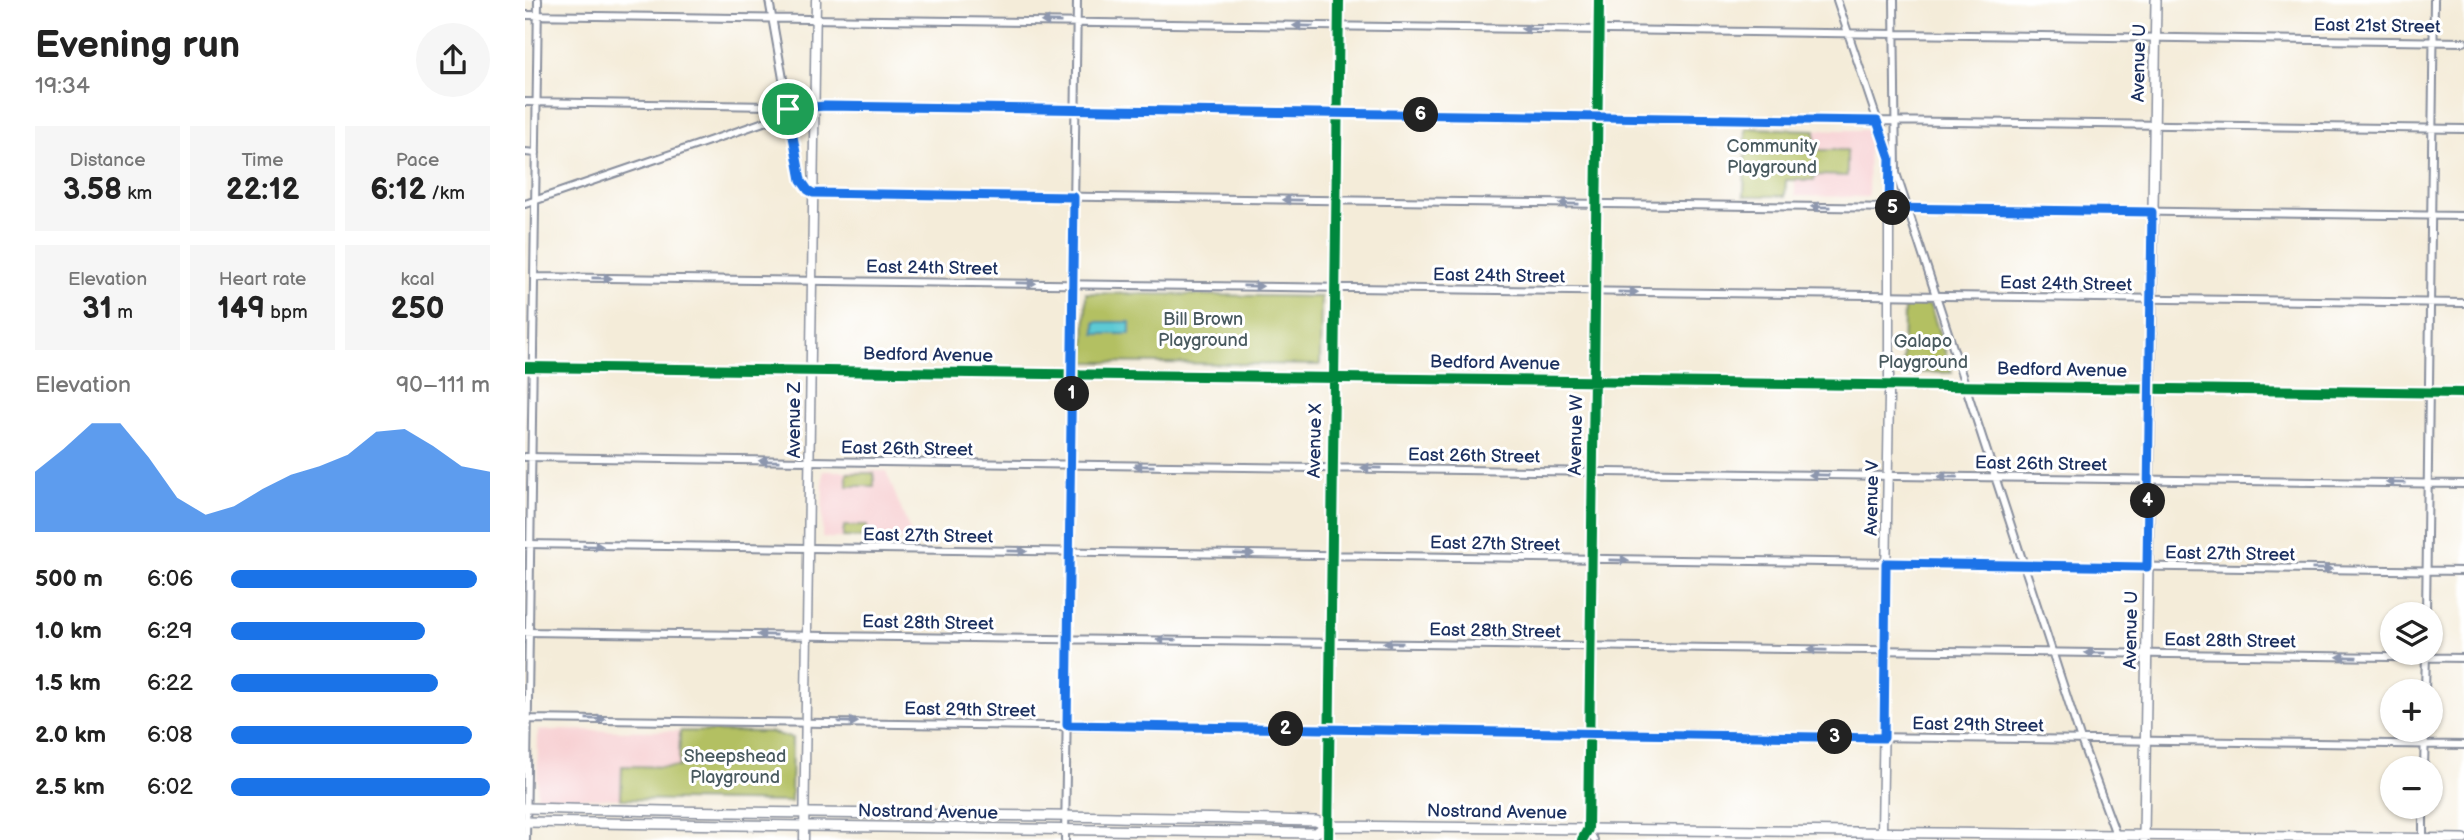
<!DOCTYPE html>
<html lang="en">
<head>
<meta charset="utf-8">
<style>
  body { margin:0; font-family:"Balsamiq Sans",sans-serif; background:#f6f6f6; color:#222; height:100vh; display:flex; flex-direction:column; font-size:26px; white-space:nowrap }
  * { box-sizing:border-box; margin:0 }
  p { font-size:23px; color:#767676 }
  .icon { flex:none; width:38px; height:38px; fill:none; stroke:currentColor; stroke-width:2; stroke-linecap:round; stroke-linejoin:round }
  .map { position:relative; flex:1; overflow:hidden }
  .sheet { display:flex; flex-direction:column; background:#fff; width:525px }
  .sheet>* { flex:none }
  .buttons { position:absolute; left:1855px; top:602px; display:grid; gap:14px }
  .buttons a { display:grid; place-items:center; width:63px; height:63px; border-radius:50%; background:#fff; box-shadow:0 2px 5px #0004; font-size:35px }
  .pin { position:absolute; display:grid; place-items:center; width:60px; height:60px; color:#fff; margin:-30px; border:4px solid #fff; border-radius:50%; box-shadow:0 2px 7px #0007 }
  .km { position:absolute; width:35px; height:35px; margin:-18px; border-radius:50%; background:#222; color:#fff; font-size:19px; line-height:35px; text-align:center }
  .round { display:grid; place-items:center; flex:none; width:74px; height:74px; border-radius:37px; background:#f6f6f6 }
  .summary { display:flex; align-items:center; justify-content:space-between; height:119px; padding:0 35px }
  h1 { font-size:38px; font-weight:700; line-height:52px }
  .metrics { display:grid; grid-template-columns:repeat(3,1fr); gap:10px; height:119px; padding:7px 35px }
  .metrics div { display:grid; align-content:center; border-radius:0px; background:#f6f6f6; text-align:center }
  .metrics b { font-size:30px; font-weight:700 }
  .metrics small { font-size:19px; font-weight:400 }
  .metrics p { font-size:19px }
  .chart { height:196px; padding:14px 35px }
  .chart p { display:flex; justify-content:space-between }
  .chart svg { width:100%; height:126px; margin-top:7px; fill:#1a73e8; opacity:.7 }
  ul { padding:0 35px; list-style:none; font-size:23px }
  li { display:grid; grid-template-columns:112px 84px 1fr; align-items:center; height:52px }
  li i { height:18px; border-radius:9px; background:#1a73e8 }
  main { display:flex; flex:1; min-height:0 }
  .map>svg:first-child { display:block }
  .built { fill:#f7cfd1 }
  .green { fill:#b3c062; stroke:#677860; stroke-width:2 }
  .water { fill:#5dcad4; stroke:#3c7c99; stroke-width:2 }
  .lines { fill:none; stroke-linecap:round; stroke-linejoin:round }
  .minor-casing { stroke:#888e9c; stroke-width:10 }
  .tertiary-casing { stroke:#888e9c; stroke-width:11 }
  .secondary-casing { stroke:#888e9c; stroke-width:12 }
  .minor { stroke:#fff; stroke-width:6 }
  .tertiary { stroke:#fff; stroke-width:8 }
  .secondary { stroke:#fff; stroke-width:9 }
  .cycleway-casing { stroke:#fff; stroke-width:15 }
  .cycleway { stroke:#00873e; stroke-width:10 }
  .oneway { fill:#8d97ae }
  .route-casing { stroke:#fff; stroke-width:14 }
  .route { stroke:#1a73e8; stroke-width:9 }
  .labels { text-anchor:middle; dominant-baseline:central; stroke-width:6; stroke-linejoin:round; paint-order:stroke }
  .street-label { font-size:18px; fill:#1b2f5e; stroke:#fff }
  .park-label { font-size:18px; fill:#495a5f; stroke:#fff }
</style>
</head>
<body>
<main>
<section class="sheet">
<div class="summary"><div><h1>Evening run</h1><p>19:34</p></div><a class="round"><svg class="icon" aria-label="share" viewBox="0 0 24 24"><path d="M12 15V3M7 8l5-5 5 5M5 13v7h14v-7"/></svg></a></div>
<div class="metrics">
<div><p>Distance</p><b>3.58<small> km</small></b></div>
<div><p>Time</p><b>22:12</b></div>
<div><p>Pace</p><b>6:12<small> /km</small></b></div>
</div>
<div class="metrics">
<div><p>Elevation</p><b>31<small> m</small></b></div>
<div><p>Heart rate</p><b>149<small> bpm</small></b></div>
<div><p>kcal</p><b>250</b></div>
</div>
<div class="chart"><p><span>Elevation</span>90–111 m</p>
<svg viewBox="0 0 160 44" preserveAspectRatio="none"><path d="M0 44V23L10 15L20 6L30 6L40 18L50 32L60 38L70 35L80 29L90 24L100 21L110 17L120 9L130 8L140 14L150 21L160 23V44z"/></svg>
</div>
<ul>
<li><b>500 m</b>6:06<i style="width:95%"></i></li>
<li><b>1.0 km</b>6:29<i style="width:75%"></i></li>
<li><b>1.5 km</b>6:22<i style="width:80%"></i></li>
<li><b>2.0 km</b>6:08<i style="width:93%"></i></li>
<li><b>2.5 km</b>6:02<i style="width:100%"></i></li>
</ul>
</section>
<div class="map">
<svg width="1939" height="840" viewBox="0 0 1939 840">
  <rect width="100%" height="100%" fill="#fff"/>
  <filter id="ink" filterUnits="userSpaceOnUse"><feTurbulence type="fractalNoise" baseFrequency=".0143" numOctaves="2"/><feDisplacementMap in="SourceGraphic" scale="14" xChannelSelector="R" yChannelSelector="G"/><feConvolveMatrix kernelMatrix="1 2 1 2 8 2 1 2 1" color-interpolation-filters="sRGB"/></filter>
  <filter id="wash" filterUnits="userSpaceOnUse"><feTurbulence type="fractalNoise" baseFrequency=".00686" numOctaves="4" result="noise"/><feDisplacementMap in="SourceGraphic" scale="28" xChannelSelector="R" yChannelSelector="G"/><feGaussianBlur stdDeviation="1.57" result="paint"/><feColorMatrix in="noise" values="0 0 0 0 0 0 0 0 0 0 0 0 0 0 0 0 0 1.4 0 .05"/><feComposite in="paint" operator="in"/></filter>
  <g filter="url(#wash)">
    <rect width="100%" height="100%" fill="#f4ecd9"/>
    <path class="built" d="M1290,130H1344L1343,197L1270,196V180H1289V175L1321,176L1290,150Z
      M298,471H361L388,539L297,538Z
      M13,730L155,731L154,767L97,766L96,799L12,797Z"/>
    <path class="green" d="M1221,128L1290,130V150H1322V176L1290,175L1289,180H1261L1260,196H1219Z
      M561,293L796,297L795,365L560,362Z
      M1381,305H1405L1427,373L1378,372L1379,307Z
      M322,473H349V486H322Z
      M319,526H342V538L318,537Z
      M155,731L244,732L267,738L266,802L96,799L97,766L154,767Z"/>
    <path class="water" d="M570,322H605V334H570Z"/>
  </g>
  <g filter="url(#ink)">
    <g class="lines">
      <g class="minor-casing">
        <path id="minor" d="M244,0L276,180L283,190L288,193L1939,216
          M1312,0L1365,158L1364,208
          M1369,0L1371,173L1556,740L1593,840
          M0,15L1939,42
          M0,102L254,106L263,109
          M0,152L11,153
          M0,204L216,130L256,116L263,109L279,106L1939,129
          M9,277L1939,303
          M0,457L1939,484
          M0,544L1939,571
          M1901,614L1909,0
          M0,632L1939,658
          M1900,691L1901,653
          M0,719L1939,745
          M1899,768L1900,730
          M1063,829L1069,840
          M1,840L13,0
          M540,840L552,0
          M803,840L814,0
          M1057,840L1063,829L1074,0
          M1898,840V807"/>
      </g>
      <g class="tertiary-casing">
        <path id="tertiary" d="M1357,832L1364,395V208
          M279,840L291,0"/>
      </g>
      <g class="secondary-casing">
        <path id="secondary" d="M0,367L1939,393
          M0,808C264,815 527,814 791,821L803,826L1939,839
          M0,822L790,833L803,826
          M1619,838L1631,0"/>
      </g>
      <use href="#minor" class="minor"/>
      <use href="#tertiary" class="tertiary"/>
      <use href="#secondary" class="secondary"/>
      <g class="cycleway-casing">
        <path id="cycleway" d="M0,367L1939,393
          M803,840L814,0
          M1057,840L1063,829L1074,0"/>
      </g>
      <use href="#cycleway" class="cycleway"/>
    </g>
    <defs><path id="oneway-solid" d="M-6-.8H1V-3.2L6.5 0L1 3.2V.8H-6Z" transform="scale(1.75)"/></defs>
    <g class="oneway">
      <use href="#oneway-solid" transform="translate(526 22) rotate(-179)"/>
      <use href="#oneway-solid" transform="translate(778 26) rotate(-179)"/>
      <use href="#oneway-solid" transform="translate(1006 29) rotate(-179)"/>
      <use href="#oneway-solid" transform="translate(767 200) rotate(-179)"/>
      <use href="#oneway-solid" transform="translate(1044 204) rotate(-179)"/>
      <use href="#oneway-solid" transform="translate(1296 207) rotate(-179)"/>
      <use href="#oneway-solid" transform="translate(77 278) rotate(1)"/>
      <use href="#oneway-solid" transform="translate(501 283) rotate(1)"/>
      <use href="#oneway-solid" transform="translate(728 286) rotate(1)"/>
      <use href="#oneway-solid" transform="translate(1103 292) rotate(1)"/>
      <use href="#oneway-solid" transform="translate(244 461) rotate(-179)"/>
      <use href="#oneway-solid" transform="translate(619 466) rotate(-179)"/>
      <use href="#oneway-solid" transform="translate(846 468) rotate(-179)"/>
      <use href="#oneway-solid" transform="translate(1294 475) rotate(-179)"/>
      <use href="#oneway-solid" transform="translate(1423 477) rotate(-179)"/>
      <use href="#oneway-solid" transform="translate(1871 483) rotate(-179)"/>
      <use href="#oneway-solid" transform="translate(68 546) rotate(1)"/>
      <use href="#oneway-solid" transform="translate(492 551) rotate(1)"/>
      <use href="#oneway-solid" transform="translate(719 554) rotate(1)"/>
      <use href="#oneway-solid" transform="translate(1094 560) rotate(1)"/>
      <use href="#oneway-solid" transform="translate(1797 569) rotate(1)"/>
      <use href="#oneway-solid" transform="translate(242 635) rotate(-179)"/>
      <use href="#oneway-solid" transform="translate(641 640) rotate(-179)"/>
      <use href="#oneway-solid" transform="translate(868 643) rotate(-179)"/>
      <use href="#oneway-solid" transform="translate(1292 650) rotate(-179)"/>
      <use href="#oneway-solid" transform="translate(1570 653) rotate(-179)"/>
      <use href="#oneway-solid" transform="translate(1822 657) rotate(-179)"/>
      <use href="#oneway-solid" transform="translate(71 719) rotate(1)"/>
      <use href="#oneway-solid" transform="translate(323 722) rotate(1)"/>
    </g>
  </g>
  <g class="lines" filter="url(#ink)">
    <g class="route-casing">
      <path id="route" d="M300,106L1352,121L1365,158L1364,208L1627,212L1622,567L1361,563L1359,738L542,725L549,197L288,193L283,190L276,180L263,109Z"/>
    </g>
    <use href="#route" class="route"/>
  </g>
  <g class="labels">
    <g class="street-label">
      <text transform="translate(1852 26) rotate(1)">East 21st Street</text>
      <text transform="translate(1614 63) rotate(-89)">Avenue U</text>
      <text transform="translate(407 268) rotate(1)">East 24th Street</text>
      <text transform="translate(974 276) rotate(1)">East 24th Street</text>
      <text transform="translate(1541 284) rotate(1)">East 24th Street</text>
      <text transform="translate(403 355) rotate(1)">Bedford Avenue</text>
      <text transform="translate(970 363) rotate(1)">Bedford Avenue</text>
      <text transform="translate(1537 370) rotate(1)">Bedford Avenue</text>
      <text transform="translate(269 420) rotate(-90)">Avenue Z</text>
      <text transform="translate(1051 435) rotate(-89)">Avenue W</text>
      <text transform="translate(790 441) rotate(-89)">Avenue X</text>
      <text transform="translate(382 449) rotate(1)">East 26th Street</text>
      <text transform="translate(949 456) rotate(1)">East 26th Street</text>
      <text transform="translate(1516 464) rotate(1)">East 26th Street</text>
      <text transform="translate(1347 498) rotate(-89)">Avenue V</text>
      <text transform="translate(403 536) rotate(1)">East 27th Street</text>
      <text transform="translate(970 544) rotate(1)">East 27th Street</text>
      <text transform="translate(1705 554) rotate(1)">East 27th Street</text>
      <text transform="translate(403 623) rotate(1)">East 28th Street</text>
      <text transform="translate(1606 630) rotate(-89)">Avenue U</text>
      <text transform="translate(970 631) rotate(1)">East 28th Street</text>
      <text transform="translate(1705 641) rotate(1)">East 28th Street</text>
      <text transform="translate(445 710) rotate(1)">East 29th Street</text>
      <text transform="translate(1453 725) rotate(1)">East 29th Street</text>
      <text transform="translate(403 812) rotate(1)">Nostrand Avenue</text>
      <text transform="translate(972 812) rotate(1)">Nostrand Avenue</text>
    </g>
    <g class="park-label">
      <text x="1247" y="146">Community<tspan x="1247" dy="21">Playground</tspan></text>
      <text x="678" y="319">Bill Brown<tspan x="678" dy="21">Playground</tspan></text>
      <text x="1398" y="341">Galapo<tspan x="1398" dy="21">Playground</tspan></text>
      <text x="210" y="756">Sheepshead<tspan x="210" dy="21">Playground</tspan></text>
    </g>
  </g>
</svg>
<div class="buttons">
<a><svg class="icon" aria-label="layers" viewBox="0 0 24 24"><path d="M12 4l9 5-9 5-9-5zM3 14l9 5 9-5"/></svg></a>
<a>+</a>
<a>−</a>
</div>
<div class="pin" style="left:263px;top:109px;background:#1e9e55"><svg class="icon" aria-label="arrive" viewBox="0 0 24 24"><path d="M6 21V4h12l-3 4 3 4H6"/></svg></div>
<b class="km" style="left:547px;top:394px">1</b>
<b class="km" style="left:761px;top:729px">2</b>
<b class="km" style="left:1310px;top:737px">3</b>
<b class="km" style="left:1623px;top:501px">4</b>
<b class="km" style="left:1368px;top:208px">5</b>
<b class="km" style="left:896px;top:115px">6</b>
</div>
</main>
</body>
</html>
